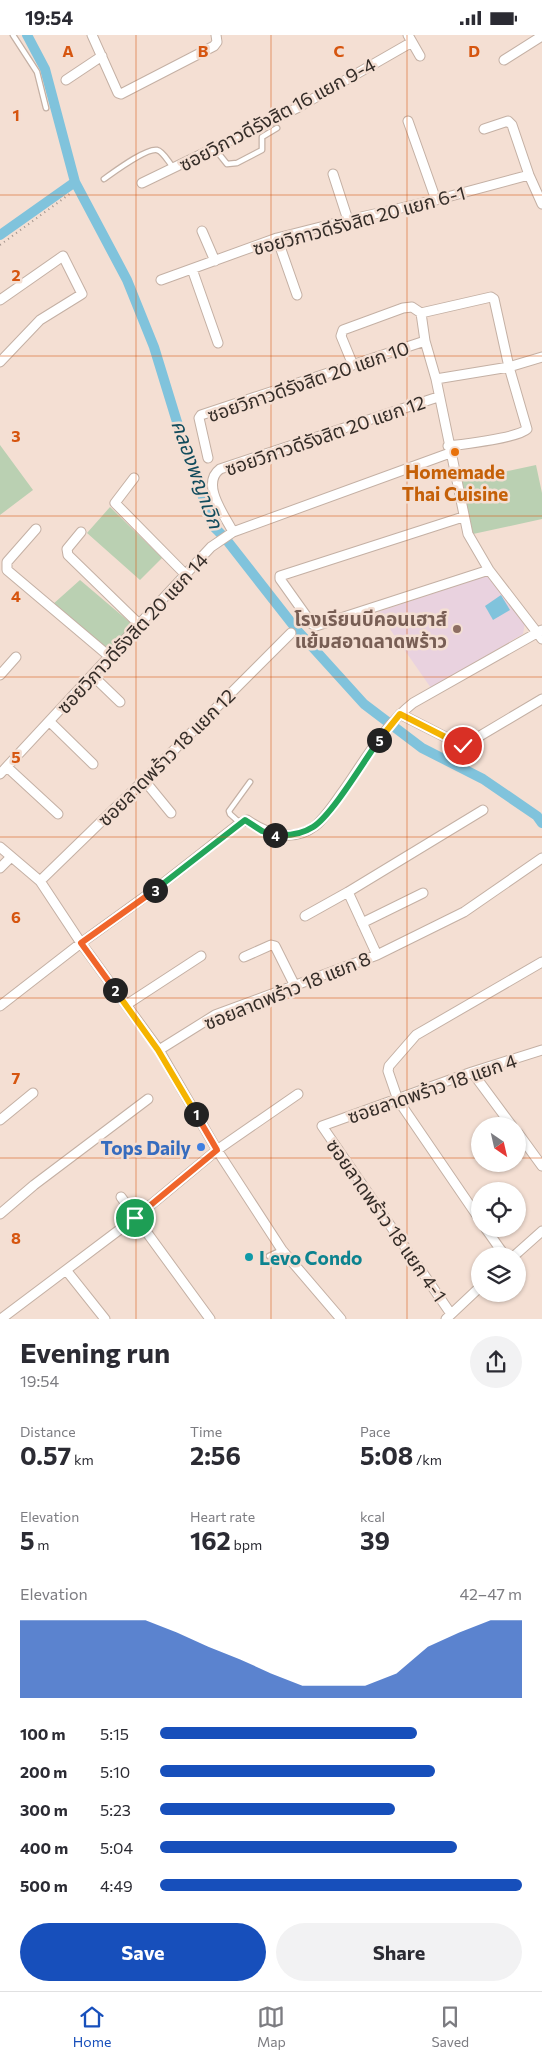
<!DOCTYPE html>
<html lang="en">
<head>
<meta charset="utf-8">
<style>
  body { margin:0; font-family:Commissioner,"Noto Sans Thai",sans-serif; background:#f2f2f3; color:#2b2b33; height:100vh; display:flex; flex-direction:column; font-size:19px; white-space:nowrap }
  * { box-sizing:border-box; margin:0 }
  p { font-size:16px; color:#7c7c81 }
  .icon { flex:none; width:28px; height:28px; fill:none; stroke:currentColor; stroke-width:2; stroke-linecap:round; stroke-linejoin:round }
  .map { position:relative; height:1284px; overflow:hidden }
  .panel { display:flex; flex-direction:column; background:#fff; flex:1 }
  .panel>* { flex:none }
  .needle { width:32px; rotate:146deg }
  .controls { position:absolute; left:471px; top:1082px; display:grid; gap:10px }
  .controls a { display:grid; place-items:center; width:55px; height:55px; border-radius:50%; background:#fff; box-shadow:0 1px 4px #0004; font-size:25px }
  .pin { position:absolute; display:grid; place-items:center; width:42px; height:42px; color:#fff; margin:-21px; border:2px solid #fff; border-radius:50%; box-shadow:0 1px 5px #0007 }
  .km { position:absolute; width:25px; height:25px; margin:-12px; border-radius:50%; background:#222; color:#fff; font-size:14px; line-height:25px; text-align:center }
  .round { display:grid; place-items:center; flex:none; width:52px; height:52px; border-radius:26px; background:#f2f2f3 }
  .overview { display:flex; align-items:center; justify-content:space-between; height:85px; padding:0 20px }
  h1 { font-size:28px; font-weight:700; line-height:38px }
  .figures { display:grid; grid-template-columns:repeat(3,1fr); gap:8px; height:85px; padding:5px 20px }
  .figures div { display:grid; align-content:center }
  .figures b { font-size:25px; font-weight:700 }
  .figures small { font-size:14px; font-weight:400 }
  .figures p { font-size:14px }
  .chart { height:140px; padding:10px 20px }
  .chart p { display:flex; justify-content:space-between }
  .chart svg { width:100%; height:90px; margin-top:5px; fill:#174fbb; opacity:.7 }
  .button { display:flex; gap:10px; margin-top:auto; padding:10px 20px }
  .button a { flex:1; height:58px; border-radius:30px; background:#174fbb; color:#fff; font-size:20px; font-weight:700; line-height:58px; text-align:center }
  .button a+a { background:#f2f2f3; color:#2b2b33 }
  ul { padding:0 20px; list-style:none; font-size:16px }
  li { display:grid; grid-template-columns:80px 60px 1fr; align-items:center; height:38px }
  li i { height:12px; border-radius:6px; background:#174fbb }
  .status { display:flex; justify-content:space-between; align-items:center; height:35px; padding:0 25px; background:#fff; direction:ltr }
  .status svg { height:14px; fill:currentColor }
  .tab-bar { display:flex; justify-content:space-around; align-items:center; height:70px; border-top:1px solid #e1e1e2; background:#fff; font-size:14px; color:#7c7c81 }
  .tab-bar a { display:grid; justify-items:center; gap:2px }
  .tab-bar .selected { color:#174fbb }
  .map>svg:first-child { display:block }
  .education { fill:#e9d2df }
  .green { fill:#bad0b2 }
  .water { fill:#80c3dc }
  .lines { fill:none; stroke-linecap:round; stroke-linejoin:round }
  .canal { stroke:#80c3dc; stroke-width:10 }
  .service-casing { stroke:#c4b0a4; stroke-width:7 }
  .minor-casing { stroke:#c4b0a4; stroke-width:11 }
  .path { stroke:#a09088; stroke-width:2; stroke-dasharray:1 4; stroke-linecap:butt }
  .service { stroke:#fff; stroke-width:4.5 }
  .minor { stroke:#fff; stroke-width:9 }
  .split-1-casing { stroke:#fff; stroke-width:10 }
  .split-2-casing { stroke:#fff; stroke-width:10 }
  .split-3-casing { stroke:#fff; stroke-width:10 }
  .split-4-casing { stroke:#fff; stroke-width:10 }
  .split-5-casing { stroke:#fff; stroke-width:10 }
  .split-6-casing { stroke:#fff; stroke-width:10 }
  .split-1 { stroke:#f0652b; stroke-width:6 }
  .split-2 { stroke:#f5b400; stroke-width:6 }
  .split-3 { stroke:#f0652b; stroke-width:6 }
  .split-4 { stroke:#22a559; stroke-width:6 }
  .split-5 { stroke:#22a559; stroke-width:6 }
  .split-6 { stroke:#f5b400; stroke-width:6 }
  .grid { fill:none; stroke:#d6550f; stroke-width:1; stroke-opacity:0.55 }
  .food-dot { fill:#e8710a; stroke:#f4dfd3; stroke-width:2 }
  .education-dot { fill:#8d6e63; stroke:#f4dfd3; stroke-width:2 }
  .shop-dot { fill:#3f7fe0; stroke:#f4dfd3; stroke-width:2 }
  .culture-dot { fill:#0f9aa8; stroke:#f4dfd3; stroke-width:2 }
  .labels { text-anchor:middle; dominant-baseline:central; stroke-width:5; stroke-linejoin:round; paint-order:stroke }
  .street-label { font-size:19px; fill:#352d28; stroke:#f4dfd3 }
  .food-label { font-size:19px; font-weight:bold; fill:#c56008; stroke:#f4dfd3 }
  .education-label { font-size:19px; font-weight:bold; fill:#785e54; stroke:#f4dfd3; text-anchor:end }
  .shop-label { font-size:19px; font-weight:bold; fill:#366cbe; stroke:#f4dfd3; text-anchor:end }
  .culture-label { font-size:19px; font-weight:bold; fill:#0d838f; stroke:#f4dfd3; text-anchor:start }
  .water-label { font-size:20px; font-style:italic; fill:#114b5c; stroke:#f4dfd3 }
  .grid-label { font-size:16px; text-anchor:middle; font-weight:bold; fill:#d6550f; stroke:#f4dfd3; stroke-width:5; stroke-linejoin:round; paint-order:stroke }
</style>
</head>
<body>
<div class="status"><b>19:54</b><svg viewBox="0 0 49 12"><path d="M0 12V9h3v3zM5 12V6h3v6zM10 12V3h3v9zM15 12V0h3v12zM26 1h20v11H26zM47 4h2v5h-2z"/></svg></div>
<div class="map">
<svg width="542" height="1284" viewBox="0 0 542 1284">
  <rect width="100%" height="100%" fill="#f4dfd3"/>
  <path class="education" d="M488,540L525,588L523,599L431,653L378,577Z"/>
  <path class="green" d="M0,410L33,455L0,480Z
    M536,430L542,458V484L473,499L462,446Z
    M110,472L162,523L140,545L87,498Z
    M80,545L133,590L109,618L52,570Z"/>
  <path class="water" d="M501,560L510,575L493,585L485,571Z"/>
  <g class="lines">
    <path class="canal" d="M27,0L45,34L75,147L127,245L154,312L177,387L213,491L225,503L297,595L364,669L422,713L483,744L537,781L542,788
      M0,200L75,147"/>
    <g class="service-casing">
      <path id="service" d="M13,0L37,37L46,73
        M215,114L227,129L237,128L262,115V102L277,93
        M104,144C114,137 146,113 157,115C163,116 169,128 173,132
        M240,788L230,779L229,776L250,747
        M269,1221L282,1215"/>
    </g>
    <g class="minor-casing">
      <path id="minor" d="M92,0L118,58L121,59L214,11L217,7L216,0
        M408,0L420,21
        M504,25L542,1
        M66,45L102,21
        M408,86L436,165
        M484,94L508,86L512,90L529,140L542,169
        M333,139L348,185
        M142,148L297,73L412,7
        M202,196L215,226
        M277,203L297,260
        M192,234L218,308
        M161,245L277,203L348,185L436,165L529,140
        M0,265L63,221L82,259L40,285L0,327
        M421,278L425,306L436,344L468,499L489,535L542,604
        M353,330L341,301L343,295L403,273L412,272L421,278L491,262L494,264L509,332L527,394C518,403 464,409 448,411
        M436,344L509,332L542,322
        M208,423L199,383L201,380L425,306
        M134,443L115,468L185,539
        M463,482L280,541V544L312,589L316,591L489,535
        M36,494L7,527V535L110,622
        M81,497L67,514L68,520L140,590
        M233,497C225,481 200,449 220,434L438,362
        M0,640L16,622
        M93,641L120,667
        M400,679L463,711L542,664
        M50,687L93,729
        M7,732L58,779
        M0,739L211,512L233,497L450,418
        M144,745L171,778
        M0,812L40,846L81,908L159,1015L217,1115L282,1215L341,1284
        M0,833L11,822
        M40,846L144,745L291,598
        M305,881L348,857
        M362,888L423,858
        M377,920L464,877L542,823
        M244,922L271,910L275,911L295,951
        M126,970L201,921
        M0,971L81,908L161,850L240,788L247,785C267,799 293,808 315,791C326,782 335,767 344,755C365,725 384,691 413,668L542,595
        M159,1015L215,980L377,920L348,857L483,775
        M472,1037L512,1091
        M0,1085L33,1058
        M518,1098L542,1131
        M121,1162L210,1284
        M0,1179L34,1150L148,1064
        M480,1185L398,1065L388,1036L389,1031L416,1000L542,927
        M486,1194L505,1221
        M514,1221L542,1196
        M66,1235L105,1284
        M451,1279L322,1091L472,1037L542,1015
        M1,1284L135,1183L217,1115L298,1059
        M446,1284L480,1252"/>
    </g>
    <path class="path" d="M0,210L71,158"/>
    <use href="#service" class="service"/>
    <use href="#minor" class="minor"/>
  </g>
  <g class="lines">
    <g class="split-1-casing">
      <path id="split-1" d="M135,1183L217,1115L196,1079"/>
    </g>
    <g class="split-2-casing">
      <path id="split-2" d="M115,955L158,1015L196,1079"/>
    </g>
    <g class="split-3-casing">
      <path id="split-3" d="M115,955L81,908L155,855"/>
    </g>
    <g class="split-4-casing">
      <path id="split-4" d="M155,855L245,785L262,796L275,800"/>
    </g>
    <g class="split-5-casing">
      <path id="split-5" d="M275,800C288,801 302,799 313,792C332,780 364,726 379,705"/>
    </g>
    <g class="split-6-casing">
      <path id="split-6" d="M379,705L400,679L463,711"/>
    </g>
    <use href="#split-1" class="split-1"/>
    <use href="#split-2" class="split-2"/>
    <use href="#split-3" class="split-3"/>
    <use href="#split-4" class="split-4"/>
    <use href="#split-5" class="split-5"/>
    <use href="#split-6" class="split-6"/>
  </g>
  <path class="grid" d="M136,0V1284M271,0V1284M407,0V1284M0,160H542M0,321H542M0,481H542M0,642H542M0,802H542M0,963H542M0,1123H480M518,1123H542"/>
  <circle class="food-dot" cx="455" cy="417" r="5"/>
  <circle class="education-dot" cx="457" cy="594" r="5"/>
  <circle class="shop-dot" cx="201" cy="1112" r="5"/>
  <circle class="culture-dot" cx="249" cy="1222" r="5"/>
  <g class="labels">
    <g class="street-label">
      <text transform="translate(277 79) rotate(-28)">ซอยวิภาวดีรังสิต 16 แยก 9-4</text>
      <text transform="translate(359 185) rotate(-15)">ซอยวิภาวดีรังสิต 20 แยก 6-1</text>
      <text transform="translate(308 346) rotate(-19)">ซอยวิภาวดีรังสิต 20 แยก 10</text>
      <text transform="translate(325 400) rotate(-19)">ซอยวิภาวดีรังสิต 20 แยก 12</text>
      <text transform="translate(132 598) rotate(-47)">ซอยวิภาวดีรังสิต 20 แยก 14</text>
      <text transform="translate(166 722) rotate(-45)">ซอยลาดพร้าว 18 แยก 12</text>
      <text transform="translate(287 955) rotate(-22)">ซอยลาดพร้าว 18 แยก 8</text>
      <text transform="translate(432 1053) rotate(-19)">ซอยลาดพร้าว 18 แยก 4</text>
      <text transform="translate(387 1185) rotate(55)">ซอยลาดพร้าว 18 แยก 4-1</text>
    </g>
    <g class="food-label">
      <text x="455" y="436">Homemade<tspan x="455" dy="22">Thai Cuisine</tspan></text>
    </g>
    <g class="education-label">
      <text x="447" y="583">โรงเรียนบีคอนเฮาส์<tspan x="447" dy="22">แย้มสอาดลาดพร้าว</tspan></text>
    </g>
    <g class="shop-label">
      <text x="191" y="1112">Tops Daily</text>
    </g>
    <g class="culture-label">
      <text x="259" y="1222">Levo Condo</text>
    </g>
    <g class="water-label">
      <text transform="translate(198 439) rotate(70)">คลองพญาเวิก</text>
    </g>
  </g>
  <g class="grid-label">
    <text x="68" y="22">A</text>
    <text x="203" y="22">B</text>
    <text x="339" y="22">C</text>
    <text x="474" y="22">D</text>
    <text x="16" y="86">1</text>
    <text x="16" y="246">2</text>
    <text x="16" y="407">3</text>
    <text x="16" y="567">4</text>
    <text x="16" y="728">5</text>
    <text x="16" y="888">6</text>
    <text x="16" y="1049">7</text>
    <text x="16" y="1209">8</text>
  </g>
</svg>
<div class="controls">
<a><svg class="needle" viewBox="-14 -14 28 28"><path d="M0-13l5 13h-10z" fill="#e53935"/><path d="M0 13l5-13h-10z" fill="#7c7c81"/></svg></a>
<a><svg class="icon" aria-label="locate" viewBox="0 0 24 24"><circle cx="12" cy="12" r="6"/><path d="M12 2v4M12 18v4M2 12h4M18 12h4"/></svg></a>
<a><svg class="icon" aria-label="layers" viewBox="0 0 24 24"><path d="M12 4l9 5-9 5-9-5zM3 14l9 5 9-5"/></svg></a>
</div>
<div class="pin" style="left:135px;top:1183px;background:#1e9e55"><svg class="icon" aria-label="arrive" viewBox="0 0 24 24"><path d="M6 21V4h12l-3 4 3 4H6"/></svg></div>
<div class="pin" style="left:463px;top:711px;background:#d93025"><svg class="icon" aria-label="check" viewBox="0 0 24 24"><path d="M5 12l5 5 9-10"/></svg></div>
<b class="km" style="left:196px;top:1079px">1</b>
<b class="km" style="left:115px;top:955px">2</b>
<b class="km" style="left:155px;top:855px">3</b>
<b class="km" style="left:275px;top:800px">4</b>
<b class="km" style="left:379px;top:705px">5</b>
</div>
<section class="panel">
<div class="overview"><div><h1>Evening run</h1><p>19:54</p></div><a class="round"><svg class="icon" aria-label="share" viewBox="0 0 24 24"><path d="M12 15V3M7 8l5-5 5 5M5 13v7h14v-7"/></svg></a></div>
<div class="figures">
<div><p>Distance</p><b>0.57<small> km</small></b></div>
<div><p>Time</p><b>2:56</b></div>
<div><p>Pace</p><b>5:08<small> /km</small></b></div>
</div>
<div class="figures">
<div><p>Elevation</p><b>5<small> m</small></b></div>
<div><p>Heart rate</p><b>162<small> bpm</small></b></div>
<div><p>kcal</p><b>39</b></div>
</div>
<div class="chart"><p><span>Elevation</span>42–47 m</p>
<svg viewBox="0 0 160 44" preserveAspectRatio="none"><path d="M0 44V6L10 6L20 6L30 6L40 6L50 12L60 19L70 25L80 32L90 38L100 38L110 38L120 32L130 19L140 12L150 6L160 6V44z"/></svg>
</div>
<ul>
<li><b>100 m</b>5:15<i style="width:71%"></i></li>
<li><b>200 m</b>5:10<i style="width:76%"></i></li>
<li><b>300 m</b>5:23<i style="width:65%"></i></li>
<li><b>400 m</b>5:04<i style="width:82%"></i></li>
<li><b>500 m</b>4:49<i style="width:100%"></i></li>
</ul>
<div class="button"><a>Save</a><a>Share</a></div>
</section>
<nav class="tab-bar">
<a class="selected"><svg class="icon" aria-label="home" viewBox="0 0 24 24"><path d="M3 11l9-7 9 7M6 9v11h12V9"/></svg>Home</a>
<a><svg class="icon" aria-label="map" viewBox="0 0 24 24"><path d="M3 6l6-2 6 2 6-2v14l-6 2-6-2-6 2zM9 4v14M15 6v14"/></svg>Map</a>
<a><svg class="icon" aria-label="saved" viewBox="0 0 24 24"><path d="M7 4h10v16l-5-4-5 4z"/></svg>Saved</a>
</nav>
</body>
</html>
